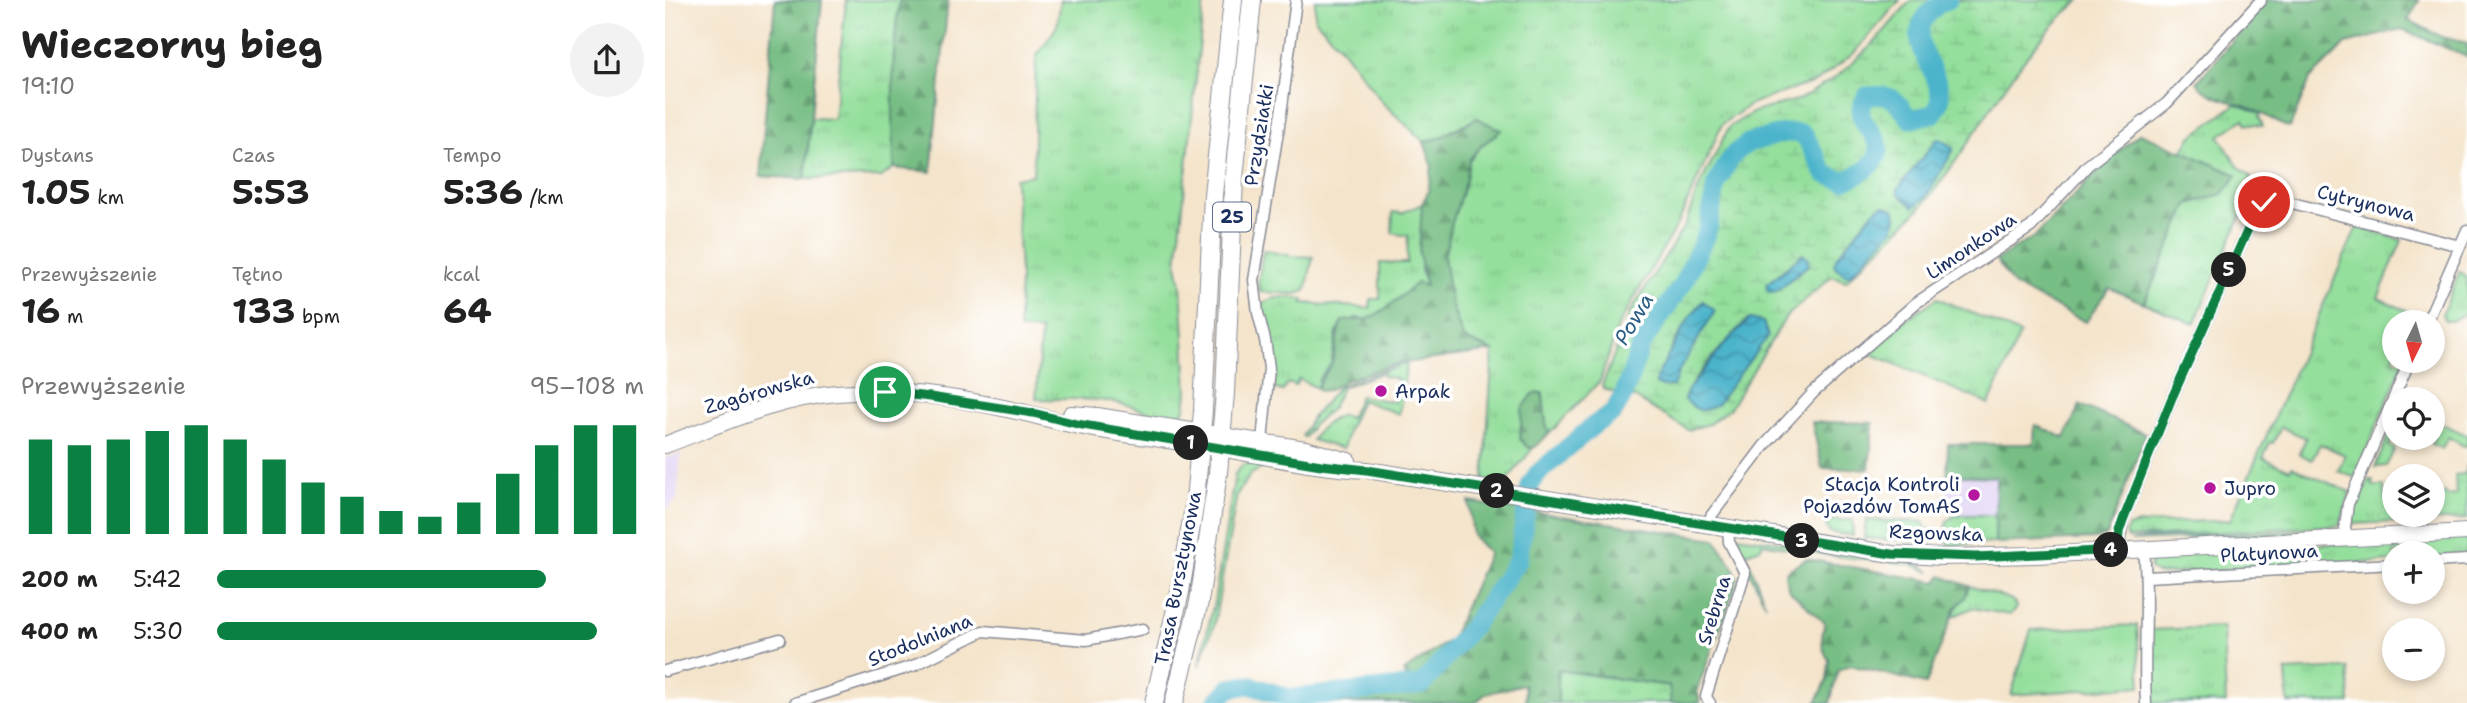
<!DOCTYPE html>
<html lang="pl">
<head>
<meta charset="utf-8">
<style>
  body { margin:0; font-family:"Shantell Sans",sans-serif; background:#f2f2f2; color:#222; height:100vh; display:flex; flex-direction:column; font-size:26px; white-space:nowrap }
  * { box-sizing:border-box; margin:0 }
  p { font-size:23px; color:#767676 }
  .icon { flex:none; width:38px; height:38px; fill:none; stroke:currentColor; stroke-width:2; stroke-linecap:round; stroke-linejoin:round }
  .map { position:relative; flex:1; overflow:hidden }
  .sheet { display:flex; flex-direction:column; background:#fff; width:665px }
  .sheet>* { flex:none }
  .needle { width:46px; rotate:185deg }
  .buttons { position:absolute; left:1717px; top:310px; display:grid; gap:14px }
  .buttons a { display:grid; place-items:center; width:63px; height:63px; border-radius:50%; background:#fff; box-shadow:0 4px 10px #0003; font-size:35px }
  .pin { position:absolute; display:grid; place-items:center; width:60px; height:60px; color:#fff; margin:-30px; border:4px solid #fff; border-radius:50%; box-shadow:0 2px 7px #0007 }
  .km { position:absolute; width:35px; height:35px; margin:-18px; border-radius:50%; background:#222; color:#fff; font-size:19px; line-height:35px; text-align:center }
  .round { display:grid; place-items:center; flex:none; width:74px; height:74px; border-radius:37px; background:#f2f2f2 }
  .head { display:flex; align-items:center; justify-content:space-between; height:119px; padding:0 21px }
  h1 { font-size:38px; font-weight:700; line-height:52px }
  .metrics { display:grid; grid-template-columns:repeat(3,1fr); gap:10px; height:119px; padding:7px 21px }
  .metrics div { display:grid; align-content:center }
  .metrics b { font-size:35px; font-weight:700 }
  .metrics small { font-size:19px; font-weight:400 }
  .metrics p { font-size:19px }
  .chart { height:196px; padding:14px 21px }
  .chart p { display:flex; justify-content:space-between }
  .chart svg { width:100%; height:126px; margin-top:7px; stroke:#0b8043; stroke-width:6 }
  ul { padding:0 21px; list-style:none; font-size:23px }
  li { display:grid; grid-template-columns:112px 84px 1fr; align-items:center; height:52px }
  li i { height:18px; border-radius:9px; background:#0b8043 }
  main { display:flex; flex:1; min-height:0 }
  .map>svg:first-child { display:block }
  .built { fill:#e1d4f4 }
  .grass { fill:url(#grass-tufts); stroke:#58877d; stroke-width:2 }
  .forest { fill:url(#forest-firs); stroke:#497671; stroke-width:2 }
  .wetland { fill:url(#wetland-marsh); stroke:#58877d; stroke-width:2; fill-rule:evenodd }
  .water { fill:url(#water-waves); stroke:#347294; stroke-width:2 }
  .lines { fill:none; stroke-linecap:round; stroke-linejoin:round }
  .river { stroke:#4cb4cb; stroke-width:19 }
  .street-casing { stroke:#888a94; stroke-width:13 }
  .secondary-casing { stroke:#888a94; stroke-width:18 }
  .primary-casing { stroke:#888a94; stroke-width:20 }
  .street { stroke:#fff; stroke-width:10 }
  .secondary { stroke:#fff; stroke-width:16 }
  .primary { stroke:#fff; stroke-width:18 }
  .route-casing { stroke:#fff; stroke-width:14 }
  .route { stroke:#0b8043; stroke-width:9 }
  .poi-dot { fill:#b5179e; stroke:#fff; stroke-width:2.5 }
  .labels { text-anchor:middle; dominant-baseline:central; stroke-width:7; stroke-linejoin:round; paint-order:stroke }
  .shield { fill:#fff; stroke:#5f6d8e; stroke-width:2 }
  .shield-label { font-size:18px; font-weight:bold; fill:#1b2f5e }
  .street-label { font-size:19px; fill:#1b2f5e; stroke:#fff }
  .poi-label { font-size:19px; fill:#1b2f5e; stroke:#fff; text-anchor:start }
  .water-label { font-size:21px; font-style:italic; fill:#2c5e84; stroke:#fff }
</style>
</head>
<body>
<main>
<section class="sheet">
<div class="head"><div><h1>Wieczorny bieg</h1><p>19:10</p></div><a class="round"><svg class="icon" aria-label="share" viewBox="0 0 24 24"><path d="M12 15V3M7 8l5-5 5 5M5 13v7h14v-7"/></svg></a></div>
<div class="metrics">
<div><p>Dystans</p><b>1.05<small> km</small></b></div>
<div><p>Czas</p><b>5:53</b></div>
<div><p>Tempo</p><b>5:36<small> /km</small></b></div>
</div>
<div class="metrics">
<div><p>Przewyższenie</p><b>16<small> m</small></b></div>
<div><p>Tętno</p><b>133<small> bpm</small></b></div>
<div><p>kcal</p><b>64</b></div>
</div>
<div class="chart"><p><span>Przewyższenie</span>95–108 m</p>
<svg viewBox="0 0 160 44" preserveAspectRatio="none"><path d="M5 44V11M15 44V13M25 44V11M35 44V8M45 44V6M55 44V11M65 44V18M75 44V26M85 44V31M95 44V36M105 44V38M115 44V33M125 44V23M135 44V13M145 44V6M155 44V6"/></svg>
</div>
<ul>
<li><b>200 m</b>5:42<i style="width:77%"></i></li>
<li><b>400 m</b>5:30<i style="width:89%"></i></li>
</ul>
</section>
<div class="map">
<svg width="1802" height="703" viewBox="0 0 1802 703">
  <defs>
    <pattern id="grass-tufts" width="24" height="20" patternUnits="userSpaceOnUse" patternTransform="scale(1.75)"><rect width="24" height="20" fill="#94df9c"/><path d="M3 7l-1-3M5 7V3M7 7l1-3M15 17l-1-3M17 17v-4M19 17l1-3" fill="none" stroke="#7fc089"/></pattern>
    <pattern id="forest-firs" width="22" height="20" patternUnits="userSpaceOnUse" patternTransform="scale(1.75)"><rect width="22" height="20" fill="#77be84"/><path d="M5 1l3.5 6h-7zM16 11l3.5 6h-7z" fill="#619b6f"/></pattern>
    <pattern id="wetland-marsh" width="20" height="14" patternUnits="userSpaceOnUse" patternTransform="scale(1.75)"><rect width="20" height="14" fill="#94df9c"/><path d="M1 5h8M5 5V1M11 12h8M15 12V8" fill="none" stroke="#7fc089"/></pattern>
    <pattern id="water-waves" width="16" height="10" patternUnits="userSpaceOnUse" patternTransform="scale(1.75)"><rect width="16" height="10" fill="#4cb4cb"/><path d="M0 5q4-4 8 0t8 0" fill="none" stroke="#3e93a8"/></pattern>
  </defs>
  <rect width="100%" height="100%" fill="#fff"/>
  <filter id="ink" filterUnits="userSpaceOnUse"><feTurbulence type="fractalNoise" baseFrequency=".0143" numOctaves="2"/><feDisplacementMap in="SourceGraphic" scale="14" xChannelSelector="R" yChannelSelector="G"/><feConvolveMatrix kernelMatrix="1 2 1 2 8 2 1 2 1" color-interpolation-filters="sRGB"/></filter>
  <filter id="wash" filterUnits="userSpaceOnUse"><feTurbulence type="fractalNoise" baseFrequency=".00686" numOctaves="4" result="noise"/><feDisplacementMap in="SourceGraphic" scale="28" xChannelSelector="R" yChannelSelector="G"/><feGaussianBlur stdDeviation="1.57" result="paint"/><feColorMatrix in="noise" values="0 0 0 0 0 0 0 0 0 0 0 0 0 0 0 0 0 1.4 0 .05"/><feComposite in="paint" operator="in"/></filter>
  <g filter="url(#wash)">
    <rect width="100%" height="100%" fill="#f4e4cb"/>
    <path class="built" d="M16,453L12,499L0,511V458Z
      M1282,475L1331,476L1330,515H1290L1282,505Z"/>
    <path class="grass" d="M181,0H235L231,25L229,168L216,177L140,179L146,118L169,119Z
      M396,0H539L512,264L516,285L522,392L520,409L513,416C492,418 470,406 449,402C423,397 397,400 371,399L376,331L354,329L355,274L350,178L368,175L371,57L392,26Z
      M650,0H1235L1189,53L1152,81L1088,103L1057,124L1014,221L954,324L935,381L884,434L881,427L878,393L868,395L862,447L868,448L840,483L819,480L828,351L804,341L798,337L786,304L779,257L786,226L801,179L804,160L815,147L836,130L799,124L774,138L759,142L717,102L678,50L650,19Z
      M1571,104L1596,113L1594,116L1598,126L1582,124L1579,119L1554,136L1573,166L1586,177L1585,180L1590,183L1529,324L1479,303L1523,204L1558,194L1572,175L1517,151L1526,137Z
      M757,204L756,270L761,287L752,283L730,303L703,319L690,318L672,332L666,364L654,379L652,388L634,379L630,386L623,383L618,391L606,388L609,363L596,304C607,296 625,296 639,299L638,303L705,308L706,299H715V263H742L743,236L727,233L728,212L737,213Z
      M1692,227L1737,240L1713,298L1758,318L1756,322H1729V360L1739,361L1691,475L1688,477L1673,471L1680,455L1655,444L1647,460L1634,454L1641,438L1616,427L1608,443L1605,442L1598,458L1625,470L1627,467L1685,492L1675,525L1462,538L1460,534L1463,527L1474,524L1565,520Z
      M598,250L626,256L648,257L641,291L632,294L595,292L593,284Z
      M1795,271L1802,277V312L1787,321H1780L1777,314Z
      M1272,298L1355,334L1324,404L1204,353L1224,331Z
      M742,363L734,414L696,400L684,428L678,449L647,440C654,428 664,420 677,415L685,418L695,396L729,402L733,379L718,376V372L677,387L667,408L648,425L640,437L637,436L647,418L674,386Z
      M1768,420L1802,435V446H1799L1783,437L1777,449L1766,444L1771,433L1768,431Z
      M1729,423V436L1724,446L1730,449L1721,466L1710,467Z
      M590,462L603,465L586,474L572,494L549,625L534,666L549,602L570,474L577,465Z
      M1802,465V519L1687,524L1686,515L1694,496L1697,497L1704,480H1708V486H1719L1720,499L1729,498V514H1768V496L1781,493L1782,496L1791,495L1790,475L1800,474Z
      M1290,515H1330V543L1284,545L1281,538L1282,521Z
      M1168,520H1188V536L1164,532L1160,522Z
      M1201,520L1258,522L1261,529L1273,530L1270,543L1199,538Z
      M1672,529L1667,533L1466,541L1488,538Z
      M1072,536L1247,560L1266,572L1246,564L1168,556L1097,543L1096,548L1081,553L1101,605L1072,547L1070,542Z
      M1802,536V556L1768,559V553H1729V561L1494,574L1485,569L1487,558L1492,554Z
      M1304,586L1345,599L1350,603L1351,608L1345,615L1307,608L1287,617C1291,605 1300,599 1304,586Z
      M1472,625L1476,686L1346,695L1366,630Z
      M1558,627L1561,703H1486L1483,630Z
      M1683,668L1685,703H1623L1621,671Z
      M892,670L1005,686L1006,703H893Z"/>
    <path class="forest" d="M110,0H157L140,179L95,176Z
      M235,0H283L266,172L229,168C228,112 225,55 235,0Z
      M1602,0H1754L1743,20L1777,37L1802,43V57L1737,29L1681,44L1645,79L1625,127L1620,126C1610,121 1600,115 1589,110C1572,101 1544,100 1532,82Z
      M812,118L836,130L815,147L804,160L801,179L786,226L779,257L786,304L798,337L804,341L828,351L731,364L679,381L664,390L654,391L652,388C655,378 663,372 667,362C672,348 670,335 677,321C686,319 698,321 705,318C723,310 737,294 752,283L761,286L754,253L757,204L763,192L767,165L759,142L774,138Z
      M1475,133L1572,175L1558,194L1523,204L1479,303L1444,288L1421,322L1349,286L1331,260L1370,236L1443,161Z
      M877,393C880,406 879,422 884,434L868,448L862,447L855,439L857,409L868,394Z
      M1415,405L1481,434L1442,535L1431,539L1330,543L1331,477L1282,475L1283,444H1369L1370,425L1400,438Z
      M1147,422L1208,423L1204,469L1157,468Z
      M804,502L1050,539L1068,566L1073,579L1032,690L1035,703H1006L1004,686L893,670V703H861L859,684L820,694L810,703H648L749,692L738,672L786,639L824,553L808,536Z
      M1141,559L1272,582L1276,576L1304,586L1300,598L1291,607L1261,684L1185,665L1173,670L1165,703H1151L1162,680L1164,660C1155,647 1156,638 1160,623L1124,590L1120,576L1122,571Z"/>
    <path class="wetland" d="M1246,0H1415C1352,52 1318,129 1268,192C1244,223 1209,253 1181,281L1167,276L1121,317L1065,408L1044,424L1023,430L970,398L938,389L937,386L966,311L1020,225L1033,189L1064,127L1089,112L1135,99L1174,75L1210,42ZM1271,140L1249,207L1233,193L1234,189ZM1213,207L1229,210L1231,222L1171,268V258ZM1137,254L1143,259V265L1111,291L1102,290V284ZM1034,305L1008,386H996L991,384L1010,341ZM1085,319L1098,322L1102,336L1052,404L1032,409L1019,399C1032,370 1060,344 1080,321Z"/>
    <path class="water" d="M1275,139L1288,148V151L1261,196L1249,207L1233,193V189L1271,140Z
      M1218,205L1229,209L1231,216L1229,228L1186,274L1180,275L1169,265L1171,258L1208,212Z
      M1138,254L1143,259V265L1111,291L1104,292L1102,290V284Z
      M1038,301L1050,311L1015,369L1008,386H996L991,384V378L1024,318Z
      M1085,319L1098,322L1103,336L1052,404C1038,414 1031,411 1019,399L1023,390L1063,340Z"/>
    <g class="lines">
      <path class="river" d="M550,703L565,688L584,685L625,698L757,685L809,624L853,560L865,486L872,474L929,425L948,413L959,394L976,345L1017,285L1036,246L1043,229L1051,185L1061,166L1070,153L1083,143L1119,133H1136L1140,136L1160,174L1178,181C1194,176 1223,160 1211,139C1202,122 1187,118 1202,96C1228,93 1231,100 1245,119L1268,114C1271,110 1275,105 1275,100C1277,70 1236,42 1265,12C1271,6 1275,2 1283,0"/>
    </g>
  </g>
  <g filter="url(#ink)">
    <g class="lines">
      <g class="street-casing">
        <path id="street" d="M1762,322L1802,230
          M597,442L604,368L600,340L593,313L589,280L617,107L631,0
          M1045,526L1046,516L1099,446L1149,392L1251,303L1366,227L1423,165L1502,103L1596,0
          M1681,539L1680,527L1683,504L1745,360
          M1479,549C1484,600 1478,652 1481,703
          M1453,550L1458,520L1506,400L1592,209L1599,202L1612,199L1795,246
          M1768,562L1802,560
          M1482,577L1729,564
          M0,671L115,639
          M130,703L248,666L318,631L421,640L478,629
          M1045,703L1041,697L1042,693L1080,573L1064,542L1063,528"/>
      </g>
      <g class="secondary-casing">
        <path id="secondary" d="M406,414L432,416L640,449L683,461
          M0,445C56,424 112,398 172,393C244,387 319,402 388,420C439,433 493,438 545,446C597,455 650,468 702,470L1227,554L1276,557L1372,555L1802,532"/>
      </g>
      <g class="primary-casing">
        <path id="primary" d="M489,703L515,592L530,501L538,411L548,195L568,0
          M509,703L534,602L553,473L560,393L569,178L587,0"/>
      </g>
      <use href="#street" class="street"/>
      <use href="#secondary" class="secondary"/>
      <use href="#primary" class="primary"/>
    </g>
  </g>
  <g class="lines" filter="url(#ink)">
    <g class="route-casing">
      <path id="route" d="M220,392L265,397L368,413L412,424L656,465L702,470L1227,554L1311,557L1453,550L1454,532L1458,520L1506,400L1592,209L1599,202"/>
    </g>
    <use href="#route" class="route"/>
  </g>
  <g class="poi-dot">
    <circle cx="716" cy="391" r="7"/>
    <circle cx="1545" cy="488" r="7"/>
    <circle cx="1309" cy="495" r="7"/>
  </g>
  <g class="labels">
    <rect class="shield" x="548" y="202.5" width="38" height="29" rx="5"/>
    <g class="shield-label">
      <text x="567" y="217">25</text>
    </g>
    <g class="street-label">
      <text transform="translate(594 135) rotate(-81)">Przydziałki</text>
      <text transform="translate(1701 203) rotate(14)">Cytrynowa</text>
      <text transform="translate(1306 246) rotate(-34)">Limonkowa</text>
      <text transform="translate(94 392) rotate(-16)">Zagórowska</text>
      <text transform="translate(1271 533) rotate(2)">Rzgowska</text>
      <text transform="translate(1604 553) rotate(-3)">Platynowa</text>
      <text transform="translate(513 578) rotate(-79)">Trasa Bursztynowa</text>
      <text transform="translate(1049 610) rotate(-73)">Srebrna</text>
      <text transform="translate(255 640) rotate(-22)">Stodolniana</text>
    </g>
    <g class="poi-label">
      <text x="730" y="391">Arpak</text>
      <text x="1295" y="484" text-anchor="end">Stacja Kontroli<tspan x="1295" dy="22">Pojazdów TomAS</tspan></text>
      <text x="1559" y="488">Jupro</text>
    </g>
    <g class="water-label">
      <text transform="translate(969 319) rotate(-59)">Powa</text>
    </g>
  </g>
</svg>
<div class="buttons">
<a><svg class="needle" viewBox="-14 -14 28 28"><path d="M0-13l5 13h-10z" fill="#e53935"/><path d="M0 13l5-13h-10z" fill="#767676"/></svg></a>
<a><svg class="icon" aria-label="locate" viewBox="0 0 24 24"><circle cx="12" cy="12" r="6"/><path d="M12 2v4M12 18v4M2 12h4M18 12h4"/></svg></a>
<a><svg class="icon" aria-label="layers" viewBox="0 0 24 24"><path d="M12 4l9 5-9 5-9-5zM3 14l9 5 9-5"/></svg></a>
<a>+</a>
<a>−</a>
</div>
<div class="pin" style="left:220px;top:392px;background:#1e9e55"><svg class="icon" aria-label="arrive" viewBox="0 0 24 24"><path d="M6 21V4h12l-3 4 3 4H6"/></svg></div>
<div class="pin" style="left:1599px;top:202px;background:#d93025"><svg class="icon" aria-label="check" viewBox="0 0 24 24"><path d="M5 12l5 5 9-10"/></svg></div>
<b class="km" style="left:526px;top:443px">1</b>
<b class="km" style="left:832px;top:491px">2</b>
<b class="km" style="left:1137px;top:541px">3</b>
<b class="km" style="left:1446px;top:550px">4</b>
<b class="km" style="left:1564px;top:270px">5</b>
</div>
</main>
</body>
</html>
